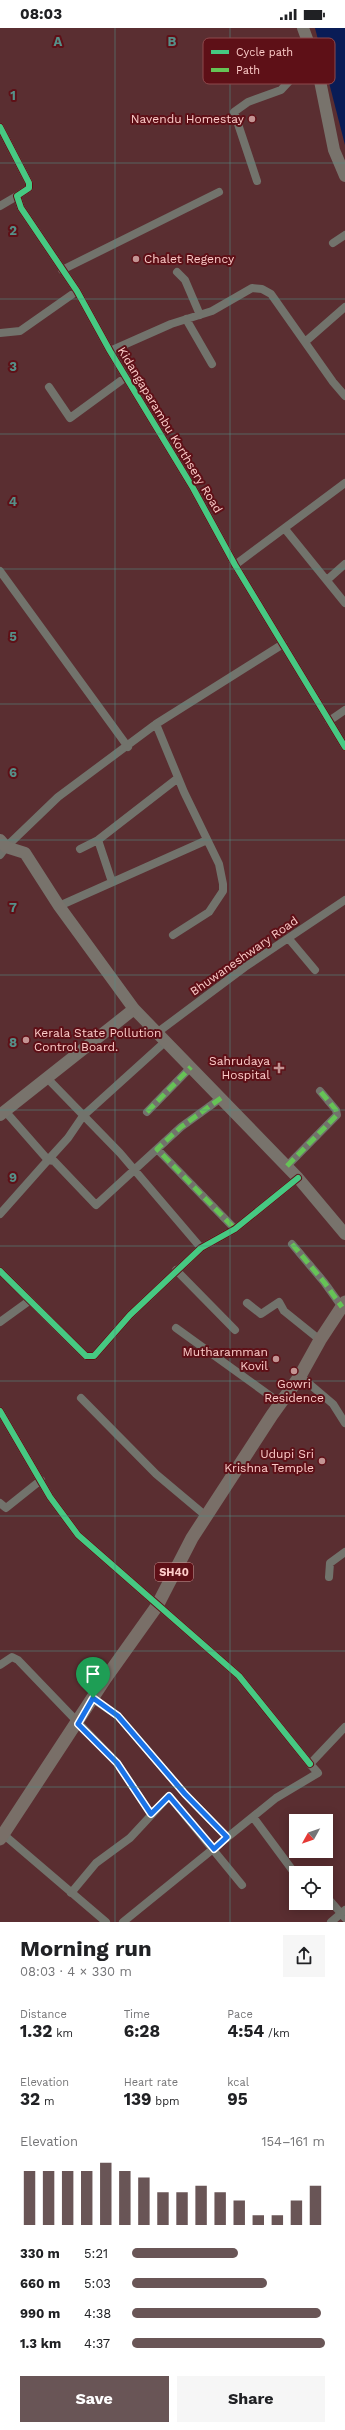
<!DOCTYPE html>
<html lang="en">
<head>
<meta charset="utf-8">
<style>
  body { margin:0; font-family:"Work Sans",sans-serif; background:#f6f6f6; color:#202124; height:100vh; display:flex; flex-direction:column; font-size:15px; white-space:nowrap }
  * { box-sizing:border-box; margin:0 }
  p { font-size:13px; color:#757577 }
  .icon { flex:none; width:22px; height:22px; fill:none; stroke:currentColor; stroke-width:2; stroke-linecap:round; stroke-linejoin:round }
  .map { position:relative; height:1894px; overflow:hidden }
  .details { display:flex; flex-direction:column; background:#fff; flex:1 }
  .details>* { flex:none }
  .needle { width:26px; rotate:230deg }
  .fabs { position:absolute; left:289px; top:1786px; display:grid; gap:8px }
  .fabs a { display:grid; place-items:center; width:44px; height:44px; border-radius:0px; background:#fff; box-shadow:0 2px 10px #0003; font-size:20px }
  .pin { position:absolute; display:grid; place-items:center; width:34px; height:34px; color:#fff; margin:-41px -17px; border-radius:50% 50% 50% 0; rotate:-45deg; box-shadow:0 0 4px #0007 }
  .pin .icon { rotate:45deg }
  .round { display:grid; place-items:center; flex:none; width:42px; height:42px; border-radius:0px; background:#f6f6f6 }
  .summary { display:flex; align-items:center; justify-content:space-between; height:68px; padding:0 20px }
  h1 { font-size:22px; font-weight:700; line-height:30px }
  .figures { display:grid; grid-template-columns:repeat(3,1fr); gap:6px; height:68px; padding:4px 20px }
  .figures div { display:grid; align-content:center }
  .figures b { font-size:17px; font-weight:700 }
  .figures small { font-size:11px; font-weight:400 }
  .figures p { font-size:11px }
  .chart { height:112px; padding:8px 20px }
  .chart p { display:flex; justify-content:space-between }
  .chart svg { width:100%; height:72px; margin-top:4px; stroke:#695556; stroke-width:6 }
  .cta { display:flex; gap:8px; margin-top:auto; padding:8px 20px }
  .cta a { flex:1; height:46px; border-radius:0px; background:#695556; color:#fff; font-size:16px; font-weight:700; line-height:46px; text-align:center }
  .cta a+a { background:#f6f6f6; color:#202124 }
  ul { padding:0 20px; list-style:none; font-size:13px }
  li { display:grid; grid-template-columns:64px 48px 1fr; align-items:center; height:30px }
  li i { height:10px; border-radius:5px; background:#695556 }
  .status { display:flex; justify-content:space-between; align-items:center; height:28px; padding:0 20px; background:#fff; direction:ltr }
  .status svg { height:11px; fill:currentColor }
  .map>svg:first-child { display:block }
  .water { fill:#091c56 }
  .lines { fill:none; stroke-linecap:round; stroke-linejoin:round }
  .minor { stroke:#72736c; stroke-width:8 }
  .secondary { stroke:#78736c; stroke-width:12 }
  .primary { stroke:#796f68; stroke-width:13 }
  .quiet { stroke:#66c356; stroke-width:5; stroke-dasharray:10 5; stroke-linecap:butt }
  .cycleway-casing { stroke:#5e1017; stroke-width:8 }
  .cycleway { stroke:#46c982; stroke-width:6 }
  .route-casing { stroke:#fff; stroke-width:8 }
  .route { stroke:#1a73e8; stroke-width:5 }
  .grid { fill:none; stroke:#569089; stroke-width:1; stroke-opacity:0.55 }
  .poi-dot { fill:#c39493; stroke:#5e1017; stroke-width:1.5 }
  .labels { text-anchor:middle; dominant-baseline:central; stroke-width:4; stroke-linejoin:round; paint-order:stroke }
  .shield { fill:#5e1017; stroke:#cd9393; stroke-width:1 }
  .shield-label { font-size:11px; font-weight:bold; fill:#fccbc8 }
  .poi-label { font-size:12px; fill:#fccbc8; stroke:#5e1017; text-anchor:end }
  .street-label { font-size:12px; fill:#fccbc8; stroke:#5e1017 }
  .key { fill:#5e1017; stroke:#8d484c; stroke-width:1 }
  .key-label { font-size:11px; fill:#fccbc8 }
  .grid-label { font-size:13px; text-anchor:middle; font-weight:bold; fill:#569089; stroke:#5e1017; stroke-width:4; stroke-linejoin:round; paint-order:stroke }
</style>
</head>
<body>
<div class="status"><b>08:03</b><svg viewBox="0 0 49 12"><path d="M0 12V9h3v3zM5 12V6h3v6zM10 12V3h3v9zM15 12V0h3v12zM26 1h20v11H26zM47 4h2v5h-2z"/></svg></div>
<div class="map">
<svg width="345" height="1894" viewBox="0 0 345 1894">
  <rect width="100%" height="100%" fill="#5a2e31"/>
  <path class="water" d="M315,0H345V117Z"/>
  <g class="lines">
    <path class="minor" d="M0,99L29,155V160L17,168L21,180L77,263L110,323L193,460L235,537L345,719
      M257,153L234,84L248,74L281,62L294,48L317,38
      M0,178L17,168
      M333,215L345,207
      M62,242L219,164
      M177,244L185,252L200,287
      M186,291L212,336
      M0,305L20,303L77,263
      M305,314L345,279
      M110,323L171,296L212,283L252,260L262,261L271,266L333,354L345,368
      M49,359L70,390L126,349
      M285,501L345,575
      M235,537L345,455
      M0,543L128,719
      M327,552L345,536
      M329,693L345,682
      M156,696L184,764L219,836L223,856V863L209,884L173,907
      M98,812L112,854
      M80,821L98,812L178,750
      M0,827L6,819L58,769L156,696L283,616
      M59,878L207,812
      M289,911L315,942
      M158,1004L245,939L345,872
      M47,1050L120,1125L201,1220
      M147,1084L191,1039
      M157,1121L235,1201
      M48,1132L54,1133L96,1177L181,1099L221,1070
      M48,1132L68,1110L83,1088L166,1013
      M287,1138L337,1087L336,1082L320,1063
      M0,1186L48,1132L5,1083
      M292,1216L324,1254L342,1279
      M176,1242L235,1302
      M0,1243L86,1328H94L130,1287L201,1220L235,1201L298,1150
      M247,1275L261,1286L279,1274L284,1283L320,1312
      M0,1294L29,1273
      M176,1300L280,1375
      M300,1348L333,1376L345,1395
      M81,1370L156,1446L206,1488
      M0,1383L50,1469L78,1507L239,1648L310,1736
      M0,1475L6,1480L41,1452
      M329,1549L330,1535L345,1524
      M0,1637L12,1629L18,1632L117,1735L151,1786
      M93,1671L118,1688L185,1766L227,1809
      M253,1789L296,1847
      M3,1806L106,1894
      M71,1865L96,1835L130,1810L169,1768L242,1857
      M326,1868L345,1890
      M123,1894L276,1770L318,1745L310,1736L345,1699
      M331,1894L345,1882"/>
    <path class="secondary" d="M303,0L317,38L334,122L345,148
      M0,812L6,819L25,825L59,878L134,981L298,1150L345,1206
      M0,1087L134,981"/>
    <path class="primary" d="M0,1811L105,1651L157,1578L192,1510L272,1387L300,1348L320,1312L345,1274"/>
    <path class="quiet" d="M221,1070L181,1099L157,1121L235,1201
      M147,1084L191,1039
      M287,1138L337,1087L336,1082L320,1063
      M292,1216L324,1254L342,1279"/>
    <g class="cycleway-casing">
      <path id="cycleway" d="M0,99L29,155V160L17,168L21,180L77,263L110,323L193,460L235,537L345,719
        M0,1243L86,1328H94L130,1287L201,1220L235,1201L298,1150
        M0,1383L50,1469L78,1507L239,1648L310,1736"/>
    </g>
    <use href="#cycleway" class="cycleway"/>
  </g>
  <g class="lines">
    <g class="route-casing">
      <path id="route" d="M93,1670L118,1688L185,1766L227,1809L214,1821L169,1768L151,1786L117,1735L78,1696Z"/>
    </g>
    <use href="#route" class="route"/>
  </g>
  <path class="grid" d="M115,0V1894M230,0V1894M0,135H345M0,271H345M0,406H345M0,541H345M0,676H345M0,812H345M0,947H345M0,1082H345M0,1218H345M0,1353H345M0,1488H345M0,1623H345M0,1759H345"/>
  <g class="poi-dot">
    <circle cx="252" cy="91" r="4"/>
    <circle cx="136" cy="231" r="4"/>
    <circle cx="26" cy="1012" r="4"/>
    <path d="M277 1034h4v4h4v4h-4v4h-4v-4h-4v-4h4z"/>
    <circle cx="276" cy="1331" r="4"/>
    <circle cx="294" cy="1343" r="4"/>
    <circle cx="322" cy="1433" r="4"/>
  </g>
  <g class="labels">
    <rect class="shield" x="155" y="1535" width="38" height="18" rx="3"/>
    <g class="shield-label">
      <text x="174" y="1544">SH40</text>
    </g>
    <g class="poi-label">
      <text x="244" y="91">Navendu Homestay</text>
      <text x="144" y="231" text-anchor="start">Chalet Regency</text>
      <text x="34" y="1005" text-anchor="start">Kerala State Pollution<tspan x="34" dy="14">Control Board.</tspan></text>
      <text x="270" y="1033">Sahrudaya<tspan x="270" dy="14">Hospital</tspan></text>
      <text x="268" y="1324">Mutharamman<tspan x="268" dy="14">Kovil</tspan></text>
      <text x="294" y="1356" text-anchor="middle">Gowri<tspan x="294" dy="14">Residence</tspan></text>
      <text x="314" y="1426">Udupi Sri<tspan x="314" dy="14">Krishna Temple</tspan></text>
    </g>
    <g class="street-label">
      <text transform="translate(170 402) rotate(59)">Kidangaparambu Korthsery Road</text>
      <text transform="translate(244 928) rotate(-35)">Bhuwaneshwary Road</text>
    </g>
  </g>
  <rect x="203" y="10" width="132" height="46" rx="6" class="key"/>
  <rect x="211" y="22" width="18" height="4" fill="#46c982"/>
  <rect x="211" y="40" width="18" height="4" fill="#66c356"/>
  <g class="key-label">
    <text x="236" y="28">Cycle path</text>
    <text x="236" y="46">Path</text>
  </g>
  <g class="grid-label">
    <text x="58" y="18">A</text>
    <text x="172" y="18">B</text>
    <text x="13" y="72">1</text>
    <text x="13" y="207">2</text>
    <text x="13" y="343">3</text>
    <text x="13" y="478">4</text>
    <text x="13" y="613">5</text>
    <text x="13" y="749">6</text>
    <text x="13" y="884">7</text>
    <text x="13" y="1019">8</text>
    <text x="13" y="1154">9</text>
  </g>
</svg>
<div class="fabs">
<a><svg class="needle" viewBox="-14 -14 28 28"><path d="M0-13l5 13h-10z" fill="#e53935"/><path d="M0 13l5-13h-10z" fill="#757577"/></svg></a>
<a><svg class="icon" aria-label="locate" viewBox="0 0 24 24"><circle cx="12" cy="12" r="6"/><path d="M12 2v4M12 18v4M2 12h4M18 12h4"/></svg></a>
</div>
<div class="pin" style="left:93px;top:1670px;background:#1e9e55"><svg class="icon" aria-label="arrive" viewBox="0 0 24 24"><path d="M6 21V4h12l-3 4 3 4H6"/></svg></div>
</div>
<section class="details">
<div class="summary"><div><h1>Morning run</h1><p>08:03 · 4 × 330 m</p></div><a class="round"><svg class="icon" aria-label="share" viewBox="0 0 24 24"><path d="M12 15V3M7 8l5-5 5 5M5 13v7h14v-7"/></svg></a></div>
<div class="figures">
<div><p>Distance</p><b>1.32<small> km</small></b></div>
<div><p>Time</p><b>6:28</b></div>
<div><p>Pace</p><b>4:54<small> /km</small></b></div>
</div>
<div class="figures">
<div><p>Elevation</p><b>32<small> m</small></b></div>
<div><p>Heart rate</p><b>139<small> bpm</small></b></div>
<div><p>kcal</p><b>95</b></div>
</div>
<div class="chart"><p><span>Elevation</span>154–161 m</p>
<svg viewBox="0 0 160 44" preserveAspectRatio="none"><path d="M5 44V11M15 44V11M25 44V11M35 44V11M45 44V6M55 44V11M65 44V15M75 44V24M85 44V24M95 44V20M105 44V24M115 44V29M125 44V38M135 44V38M145 44V29M155 44V20"/></svg>
</div>
<ul>
<li><b>330 m</b>5:21<i style="width:55%"></i></li>
<li><b>660 m</b>5:03<i style="width:70%"></i></li>
<li><b>990 m</b>4:38<i style="width:98%"></i></li>
<li><b>1.3 km</b>4:37<i style="width:100%"></i></li>
</ul>
<div class="cta"><a>Save</a><a>Share</a></div>
</section>
</body>
</html>
